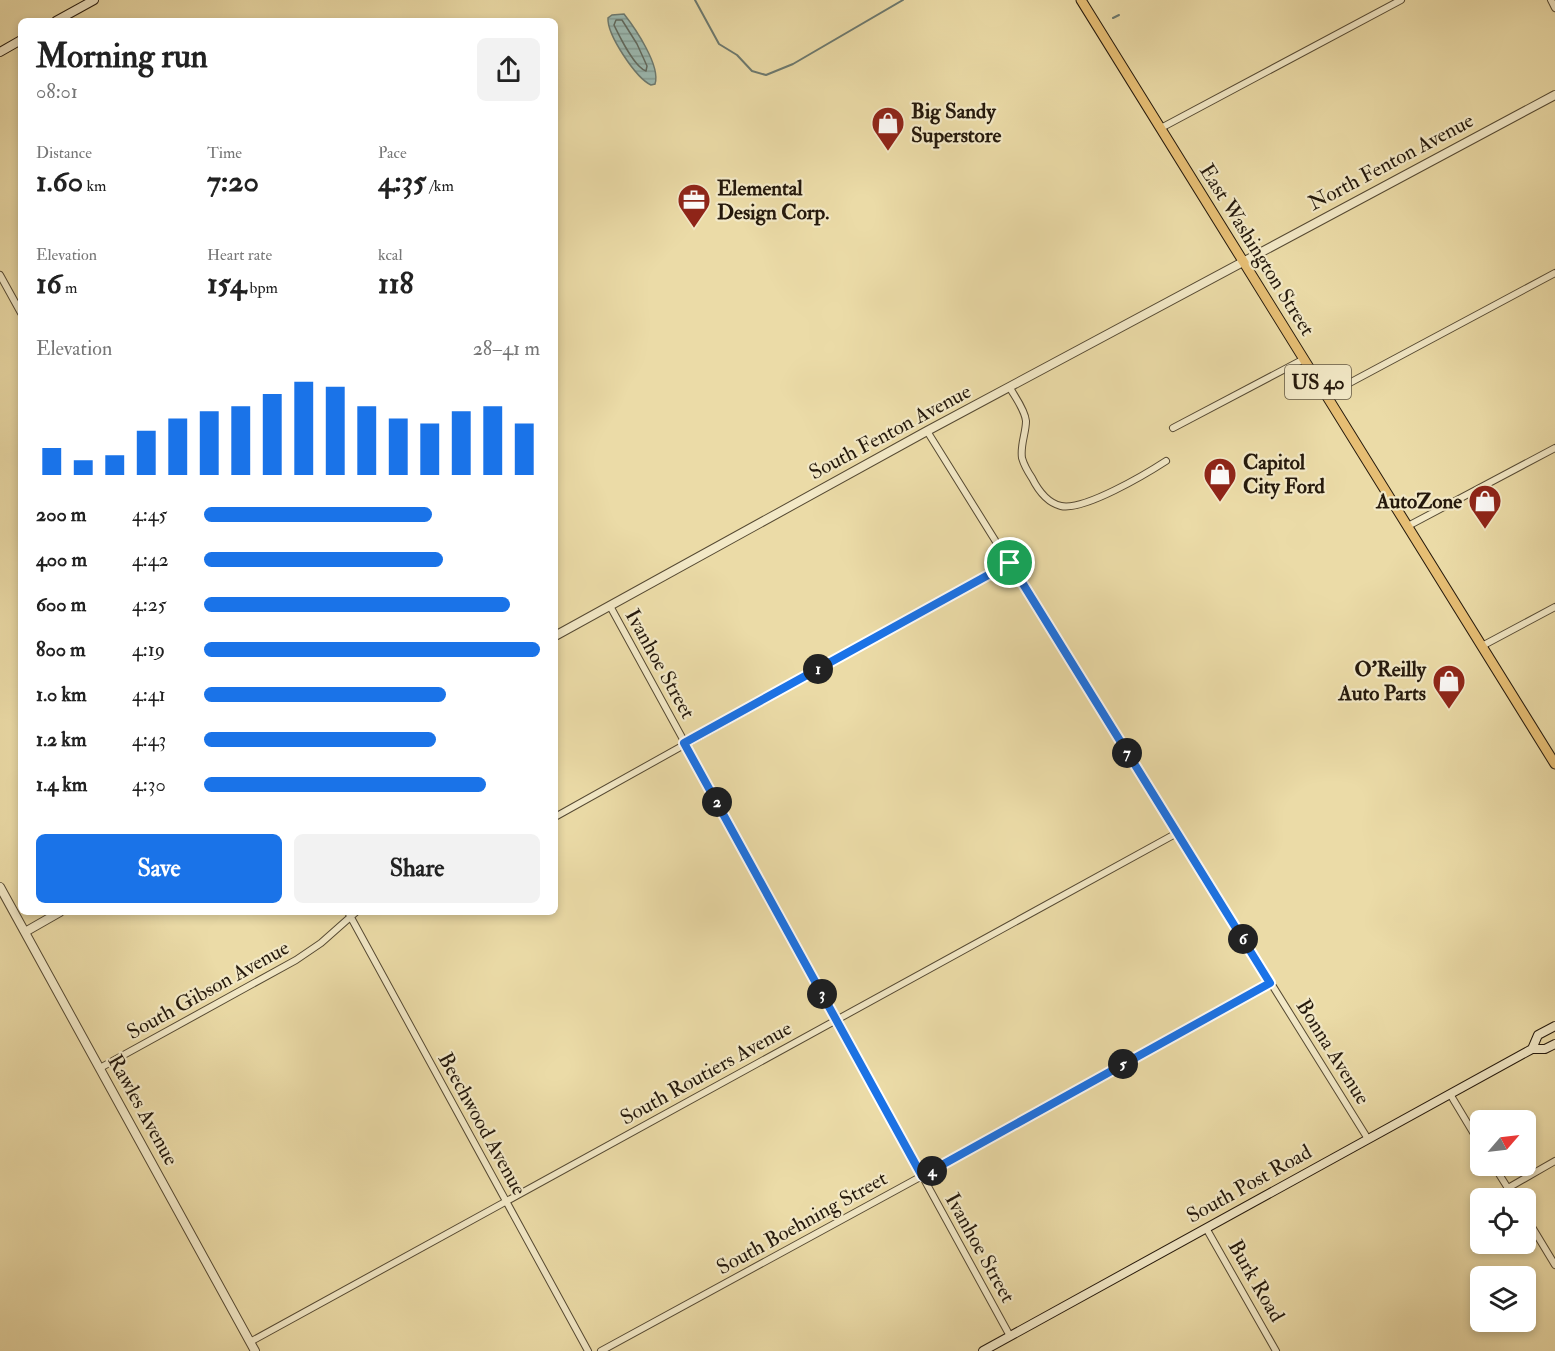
<!DOCTYPE html>
<html lang="en">
<head>
<meta charset="utf-8">
<style>
  body { margin:0; font-family:"IM FELL Double Pica",serif; background:#f2f2f2; color:#222; height:100vh; display:flex; flex-direction:column; font-size:22px; white-space:nowrap }
  * { box-sizing:border-box; margin:0 }
  p { font-size:20px; color:#767676 }
  .icon { flex:none; width:33px; height:33px; fill:none; stroke:currentColor; stroke-width:2; stroke-linecap:round; stroke-linejoin:round }
  .map { position:relative; flex:1; overflow:hidden }
  .side { position:absolute; left:18px; top:18px; width:540px; height:897px; display:flex; flex-direction:column; background:#fff; border-radius:9px; box-shadow:0 3px 9px #0003 }
  .side>* { flex:none }
  .needle { width:39px; rotate:62deg }
  .buttons { position:absolute; left:1470px; top:1110px; display:grid; gap:12px }
  .buttons a { display:grid; place-items:center; width:66px; height:66px; border-radius:9px; background:#fff; box-shadow:0 3px 9px #0003; font-size:30px }
  .pin { position:absolute; display:grid; place-items:center; width:51px; height:51px; color:#fff; margin:-26px; border:3px solid #fff; border-radius:50%; box-shadow:0 2px 6px #0007 }
  .km { position:absolute; width:30px; height:30px; margin:-15px; border-radius:50%; background:#222; color:#fff; font-size:16px; line-height:30px; text-align:center }
  .round { display:grid; place-items:center; flex:none; width:63px; height:63px; border-radius:9px; background:#f2f2f2 }
  .head { display:flex; align-items:center; justify-content:space-between; height:102px; padding:0 18px }
  h1 { font-size:33px; font-weight:700; line-height:45px }
  .stats { display:grid; grid-template-columns:repeat(3,1fr); gap:9px; height:102px; padding:6px 18px }
  .stats div { display:grid; align-content:center }
  .stats b { font-size:30px; font-weight:700 }
  .stats small { font-size:16px; font-weight:400 }
  .stats p { font-size:16px }
  .chart { height:168px; padding:12px 18px }
  .chart p { display:flex; justify-content:space-between }
  .chart svg { width:100%; height:108px; margin-top:6px; stroke:#1a73e8; stroke-width:6 }
  .button { display:flex; gap:12px; margin-top:auto; padding:12px 18px }
  .button a { flex:1; height:69px; border-radius:9px; background:#1a73e8; color:#fff; font-size:24px; font-weight:700; line-height:69px; text-align:center }
  .button a+a { background:#f2f2f2; color:#222 }
  ul { padding:0 18px; list-style:none; font-size:20px }
  li { display:grid; grid-template-columns:96px 72px 1fr; align-items:center; height:45px }
  li i { height:15px; border-radius:8px; background:#1a73e8 }
  .map>svg:first-child { display:block }
  .water { fill:url(#water-rules); stroke:#6c796f; stroke-width:1.5 }
  .lines { fill:none; stroke-linecap:round; stroke-linejoin:round }
  .shore { stroke:#60695e; stroke-width:1.5 }
  .stream { stroke:#6c796f; stroke-width:2 }
  .minor-casing { stroke:#564a33; stroke-width:8 }
  .tertiary-casing { stroke:#564a33; stroke-width:10 }
  .secondary-casing { stroke:#25190c; stroke-width:10 }
  .primary-casing { stroke:#25190c; stroke-width:11 }
  .minor { stroke:#f2e8c6; stroke-width:6 }
  .tertiary { stroke:#f2e8c6; stroke-width:8 }
  .secondary { stroke:#f2e8c6; stroke-width:8 }
  .primary { stroke:#e6be74; stroke-width:9 }
  .route-casing { stroke:#fff; stroke-width:12 }
  .route { stroke:#1a73e8; stroke-width:8 }
  .labels { text-anchor:middle; dominant-baseline:central; stroke-width:4.5; stroke-linejoin:round; paint-order:stroke }
  .shield { fill:#f2e8c6; stroke:#625744; stroke-width:1.5 }
  .shield-label { font-size:20px; font-weight:bold; fill:#25190c }
  .poi-label { font-size:21px; font-weight:bold; fill:#25190c; stroke:#f2e8c6; text-anchor:start }
  .street-label { font-size:21px; fill:#25190c; stroke:#f2e8c6 }
</style>
</head>
<body>
<div class="map">
<svg width="1555" height="1351" viewBox="0 0 1555 1351">
  <defs>
    <pattern id="water-rules" width="6" height="5" patternUnits="userSpaceOnUse" patternTransform="scale(1.5)"><rect width="6" height="5" fill="#9bb9b1"/><path d="M0 2.5h6" fill="none" stroke="#859e97"/></pattern>
  </defs>
  <rect width="100%" height="100%" fill="#ebdba7"/>
  <filter id="stains"><feTurbulence type="fractalNoise" baseFrequency=".00333" numOctaves="4"/><feColorMatrix values="0 0 0 0 .2 0 0 0 0 .09 0 0 0 0 .02 0 0 0 .5 -.17"/></filter>
  <radialGradient id="worn" r=".72"><stop offset=".6" stop-color="#630" stop-opacity="0"/><stop offset="1" stop-color="#630" stop-opacity=".3"/></radialGradient>
  <path class="water" d="M624,14C635,28 661,66 655,84L651,85C636,78 607,35 608,18L612,15Z"/>
  <g class="lines">
    <path class="shore" d="M616,20H622L637,44L647,66L646,71C634,67 620,37 614,25Z"/>
    <path class="stream" d="M695,0L719,44L737,55L752,71L766,75L793,64L903,0
      M1113,18L1119,15"/>
    <g class="minor-casing">
      <path id="minor" d="M1551,0L1555,8
        M1161,128L1401,0
        M0,275L21,313
        M1010,388C1015,397 1025,410 1026,421C1026,433 1020,445 1022,458C1024,465 1028,472 1032,478C1038,490 1048,503 1061,506C1084,511 1146,474 1166,461
        M1327,395L1555,273
        M1173,428L1304,359
        M927,431L1368,1139
        M1408,526L1555,448
        M610,606L1010,1336
        M1482,646L1555,607
        M555,817L1010,563
        M348,912L588,1351
        M100,1068L296,960L321,943L356,912
        M1450,1094L1480,1144
        M1494,1166L1514,1198
        M1508,1188L1555,1161
        M1526,1217L1555,1265
        M1206,1228L1276,1351
        M250,1342L1177,833
        M601,1351L922,1176L1270,983"/>
    </g>
    <g class="tertiary-casing">
      <path id="tertiary" d="M555,636L927,431L1555,95
        M0,887L255,1351
        M25,932L60,912"/>
    </g>
    <g class="secondary-casing">
      <path id="secondary" d="M56,21L94,0
        M0,52L21,40
        M1532,1049L1538,1035L1555,1026
        M983,1351L1532,1049H1545L1555,1044"/>
    </g>
    <g class="primary-casing">
      <path id="primary" d="M1081,0L1555,764"/>
    </g>
    <use href="#minor" class="minor"/>
    <use href="#tertiary" class="tertiary"/>
    <use href="#secondary" class="secondary"/>
    <use href="#primary" class="primary"/>
  </g>
  <g class="lines">
    <g class="route-casing">
      <path id="route" d="M1010,563L1270,983L922,1176L684,743Z"/>
    </g>
    <use href="#route" class="route"/>
  </g>
  <defs>
    <g id="shop-pin" transform="scale(1.725)"><path d="M0 17L-7.5 6A9.5 9.5 0 1 1 7.5 6Z" fill="#8f2418" stroke="#f2e8c6"/><path d="M-5-2.5h2.3a2.7 3.5 0 0 1 5.4 0H5L5.5 6h-11ZM-1.5-2.5h3a1.5 2.3 0 0 0-3 0Z" fill="#fff"/></g>
    <g id="office-pin" transform="scale(1.725)"><path d="M0 17L-7.5 6A9.5 9.5 0 1 1 7.5 6Z" fill="#8f2418" stroke="#f2e8c6"/><path d="M-6-3h4V-5.5h4V-3h4V5H-6ZM-1-4.5V-3h2v-1.5ZM-6 0V1H6V0Z" fill="#fff"/></g>
  </defs>
  <g fill-rule="evenodd">
    <use href="#shop-pin" x="888" y="123"/>
    <use href="#office-pin" x="694" y="200"/>
    <use href="#shop-pin" x="1220" y="474"/>
    <use href="#shop-pin" x="1485" y="501"/>
    <use href="#shop-pin" x="1449" y="681"/>
  </g>
  <g class="labels">
    <rect class="shield" x="1285" y="365" width="66" height="34" rx="4.5"/>
    <g class="shield-label">
      <text x="1318" y="382">US 40</text>
    </g>
    <g class="poi-label">
      <text x="911" y="111">Big Sandy<tspan x="911" dy="24">Superstore</tspan></text>
      <text x="717" y="188">Elemental<tspan x="717" dy="24">Design Corp.</tspan></text>
      <text x="1243" y="462">Capitol<tspan x="1243" dy="24">City Ford</tspan></text>
      <text x="1462" y="501" text-anchor="end">AutoZone</text>
      <text x="1426" y="669" text-anchor="end">O'Reilly<tspan x="1426" dy="24">Auto Parts</tspan></text>
    </g>
    <g class="street-label">
      <text transform="translate(1391 162) rotate(-28)">North Fenton Avenue</text>
      <text transform="translate(1257 250) rotate(58)">East Washington Street</text>
      <text transform="translate(890 432) rotate(-28)">South Fenton Avenue</text>
      <text transform="translate(660 664) rotate(61)">Ivanhoe Street</text>
      <text transform="translate(208 990) rotate(-29)">South Gibson Avenue</text>
      <text transform="translate(1333 1052) rotate(58)">Bonna Avenue</text>
      <text transform="translate(706 1073) rotate(-29)">South Routiers Avenue</text>
      <text transform="translate(143 1110) rotate(61)">Rawles Avenue</text>
      <text transform="translate(482 1124) rotate(61)">Beechwood Avenue</text>
      <text transform="translate(1249 1184) rotate(-29)">South Post Road</text>
      <text transform="translate(802 1223) rotate(-29)">South Boehning Street</text>
      <text transform="translate(980 1248) rotate(61)">Ivanhoe Street</text>
      <text transform="translate(1256 1281) rotate(60)">Burk Road</text>
    </g>
  </g>
  <rect width="100%" height="100%" filter="url(#stains)"/>
  <rect width="100%" height="100%" fill="url(#worn)"/>
</svg>
<div class="buttons">
<a><svg class="needle" viewBox="-14 -14 28 28"><path d="M0-13l5 13h-10z" fill="#e53935"/><path d="M0 13l5-13h-10z" fill="#767676"/></svg></a>
<a><svg class="icon" aria-label="locate" viewBox="0 0 24 24"><circle cx="12" cy="12" r="6"/><path d="M12 2v4M12 18v4M2 12h4M18 12h4"/></svg></a>
<a><svg class="icon" aria-label="layers" viewBox="0 0 24 24"><path d="M12 4l9 5-9 5-9-5zM3 14l9 5 9-5"/></svg></a>
</div>
<div class="pin" style="left:1010px;top:563px;background:#1e9e55"><svg class="icon" aria-label="arrive" viewBox="0 0 24 24"><path d="M6 21V4h12l-3 4 3 4H6"/></svg></div>
<b class="km" style="left:818px;top:669px">1</b>
<b class="km" style="left:717px;top:802px">2</b>
<b class="km" style="left:822px;top:994px">3</b>
<b class="km" style="left:932px;top:1171px">4</b>
<b class="km" style="left:1123px;top:1064px">5</b>
<b class="km" style="left:1243px;top:939px">6</b>
<b class="km" style="left:1127px;top:753px">7</b>
<section class="side">
<div class="head"><div><h1>Morning run</h1><p>08:01</p></div><a class="round"><svg class="icon" aria-label="share" viewBox="0 0 24 24"><path d="M12 15V3M7 8l5-5 5 5M5 13v7h14v-7"/></svg></a></div>
<div class="stats">
<div><p>Distance</p><b>1.60<small> km</small></b></div>
<div><p>Time</p><b>7:20</b></div>
<div><p>Pace</p><b>4:35<small> /km</small></b></div>
</div>
<div class="stats">
<div><p>Elevation</p><b>16<small> m</small></b></div>
<div><p>Heart rate</p><b>154<small> bpm</small></b></div>
<div><p>kcal</p><b>118</b></div>
</div>
<div class="chart"><p><span>Elevation</span>28–41 m</p>
<svg viewBox="0 0 160 44" preserveAspectRatio="none"><path d="M5 44V33M15 44V38M25 44V36M35 44V26M45 44V21M55 44V18M65 44V16M75 44V11M85 44V6M95 44V8M105 44V16M115 44V21M125 44V23M135 44V18M145 44V16M155 44V23"/></svg>
</div>
<ul>
<li><b>200 m</b>4:45<i style="width:68%"></i></li>
<li><b>400 m</b>4:42<i style="width:71%"></i></li>
<li><b>600 m</b>4:25<i style="width:91%"></i></li>
<li><b>800 m</b>4:19<i style="width:100%"></i></li>
<li><b>1.0 km</b>4:41<i style="width:72%"></i></li>
<li><b>1.2 km</b>4:43<i style="width:69%"></i></li>
<li><b>1.4 km</b>4:30<i style="width:84%"></i></li>
</ul>
<div class="button"><a>Save</a><a>Share</a></div>
</section>
</div>
</body>
</html>
